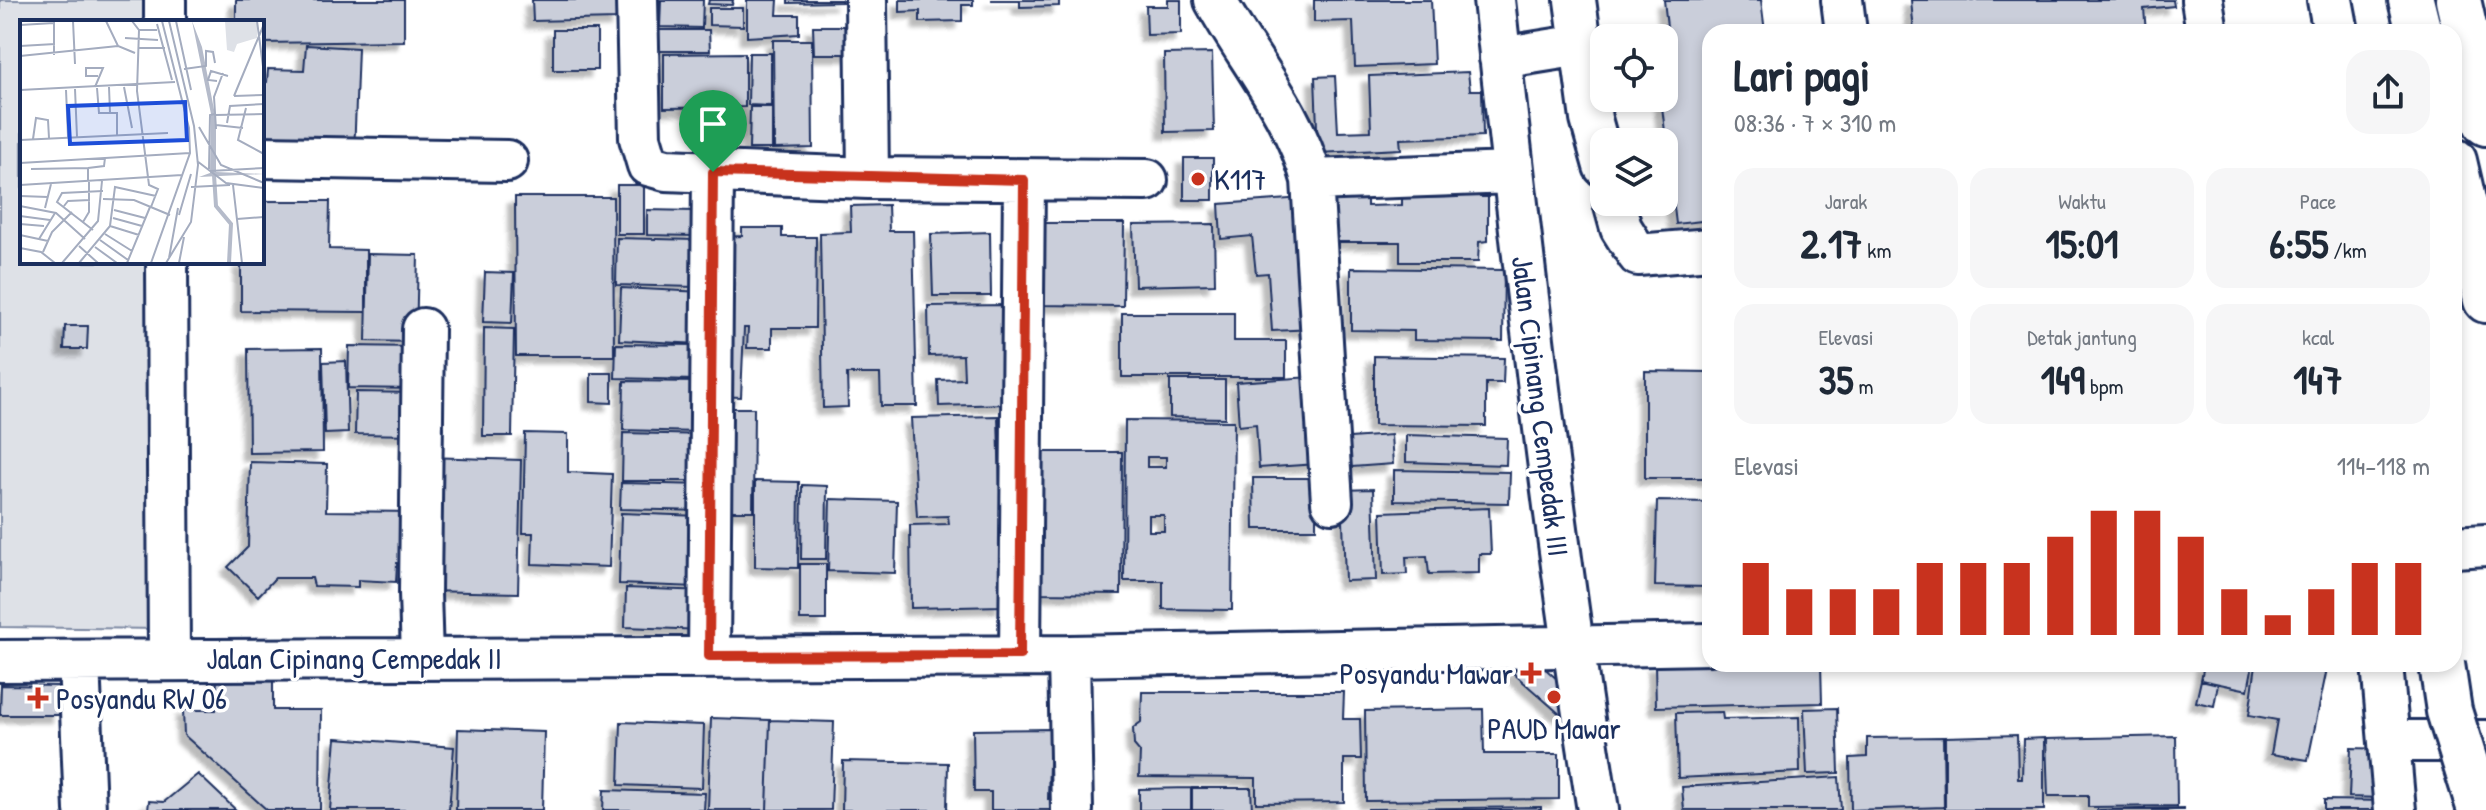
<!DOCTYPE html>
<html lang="id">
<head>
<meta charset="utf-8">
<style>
  body { margin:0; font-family:"Patrick Hand",sans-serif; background:#f6f6f7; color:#1f2937; height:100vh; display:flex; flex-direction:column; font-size:30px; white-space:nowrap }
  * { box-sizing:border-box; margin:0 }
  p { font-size:26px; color:#747a83 }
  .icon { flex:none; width:44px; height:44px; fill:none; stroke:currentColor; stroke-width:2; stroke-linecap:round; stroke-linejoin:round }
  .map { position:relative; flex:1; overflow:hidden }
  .side { position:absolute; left:1702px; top:24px; width:760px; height:648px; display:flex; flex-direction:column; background:#fff; border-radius:24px; box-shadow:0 4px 12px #0003 }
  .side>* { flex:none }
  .tools { position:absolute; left:1590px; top:24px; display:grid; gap:16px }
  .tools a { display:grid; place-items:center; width:88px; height:88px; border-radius:16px; background:#fff; box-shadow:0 4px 12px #0003; font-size:40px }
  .pin { position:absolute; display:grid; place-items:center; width:68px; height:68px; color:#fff; margin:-82px -34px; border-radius:50% 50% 50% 0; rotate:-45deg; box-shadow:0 0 8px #0007 }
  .pin .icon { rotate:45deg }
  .round { display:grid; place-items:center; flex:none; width:84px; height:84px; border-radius:24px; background:#f6f6f7 }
  .summary { display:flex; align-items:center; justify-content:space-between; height:136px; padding:0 32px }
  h1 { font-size:44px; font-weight:700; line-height:60px }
  .figures { display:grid; grid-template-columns:repeat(3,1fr); gap:12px; height:136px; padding:8px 32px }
  .figures div { display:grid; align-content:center; border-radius:20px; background:#f6f6f7; text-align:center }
  .figures b { font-size:40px; font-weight:700 }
  .figures small { font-size:22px; font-weight:400 }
  .figures p { font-size:22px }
  .chart { height:224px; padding:16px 32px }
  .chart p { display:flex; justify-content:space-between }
  .chart svg { width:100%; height:144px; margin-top:8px; stroke:#c8321e; stroke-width:6 }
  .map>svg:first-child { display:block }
  .green { fill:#dee1e7; stroke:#7c88a2; stroke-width:2 }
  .building { fill:#caceda; stroke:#1b2f5e; stroke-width:2; fill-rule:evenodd; filter:url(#shadow) }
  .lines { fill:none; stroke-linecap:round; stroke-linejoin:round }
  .minor-casing { stroke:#1b2f5e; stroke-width:46 }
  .highway-casing { stroke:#1b2f5e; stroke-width:50 }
  .minor { stroke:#fff; stroke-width:40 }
  .highway { stroke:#fff; stroke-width:44 }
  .highway-bridge-casing { stroke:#1b2f5e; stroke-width:50; stroke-linecap:butt }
  .highway-bridge { stroke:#fff; stroke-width:44 }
  .route-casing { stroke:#fff; stroke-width:16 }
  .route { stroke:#c8321e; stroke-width:10 }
  .poi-dot { fill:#c8321e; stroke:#fff; stroke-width:3 }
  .labels { text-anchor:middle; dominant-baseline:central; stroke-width:7; stroke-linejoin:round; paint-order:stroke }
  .poi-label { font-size:30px; fill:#1b2f5e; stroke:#fff; text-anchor:start }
  .street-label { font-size:30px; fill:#1b2f5e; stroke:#fff }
  .inset-river { fill:none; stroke:#b5bbca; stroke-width:4 }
  .inset-road { fill:none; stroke:#a4acbf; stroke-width:2 }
  .view { fill:#1d4ed8; fill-opacity:0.15; stroke:#1d4ed8; stroke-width:4 }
  .inset-edge { fill:none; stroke:#1b2f5e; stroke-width:4 }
</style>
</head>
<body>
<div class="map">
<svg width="2486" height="810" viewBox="0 0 2486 810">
  <defs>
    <filter id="shadow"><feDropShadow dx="-7" dy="7" stdDeviation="2" flood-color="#0004"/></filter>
  </defs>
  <rect width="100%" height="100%" fill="#fff"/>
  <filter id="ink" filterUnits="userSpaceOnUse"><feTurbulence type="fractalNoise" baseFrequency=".0125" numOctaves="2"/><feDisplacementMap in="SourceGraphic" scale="16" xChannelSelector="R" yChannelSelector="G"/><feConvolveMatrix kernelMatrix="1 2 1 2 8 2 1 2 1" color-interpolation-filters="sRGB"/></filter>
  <g filter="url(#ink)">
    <path class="green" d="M0,0H156V22H22V262H158L161,629L0,627Z"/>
    <path class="building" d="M236,0H404V41L262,43V22H236Z
      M532,0H616L617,19L533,21Z
      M661,0H703L702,28L660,27Z
      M709,0H733L732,5L708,4Z
      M747,0H778L777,15H799V34L747,37Z
      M788,0H841L842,2L788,3Z
      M900,0H973V5H962V21L920,22V11L900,12Z
      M991,0H1059V6L1020,7V0Z
      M1168,0H1181V34L1147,35L1146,6H1168Z
      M1314,0H1431L1434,64L1355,67L1353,21L1314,22Z
      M1664,0H1761L1765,32H1710V220L1676,224L1661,98H1664V54L1670,53Z
      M1911,0H2173L2174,6L2144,9L2146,32H1914Z
      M709,8H743V26L709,25Z
      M813,26H855L856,54H814Z
      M553,30H597V70H553Z
      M657,30H709L710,51H657Z
      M773,40H812L813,148L774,149Z
      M306,45L358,48L354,154L262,151V82H267L268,69L304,70Z
      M745,53V107L664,108V54Z
      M749,53H771V106L748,105Z
      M1212,53L1214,131L1165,132L1164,54Z
      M1468,72L1470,90H1482L1483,136L1400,139L1401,149L1318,153L1315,77L1335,76L1338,132L1371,131L1369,76Z
      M750,107H772V149H749Z
      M1184,158H1213V200H1184Z
      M1334,181H1367V206L1402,205V198L1457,197V186H1479L1480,197H1488V241L1479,242L1478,262H1400V242H1335Z
      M617,185H644V234H617Z
      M515,197H613L614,356H516Z
      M1304,198L1313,329L1272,331L1268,273L1256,274L1252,236L1221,239L1219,204Z
      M262,201H330L329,249L366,250V312L241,311V262H262Z
      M888,205L889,231H913L917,406H881L880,374H847L848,407L823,408L820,233L851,232L850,206Z
      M647,210L695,211V236L647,235Z
      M1037,223H1124L1123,306L1036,305Z
      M1214,224L1215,284L1135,286L1133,225Z
      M742,228H782V237H816L815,328H772V348H747L748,328H744L741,397L717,396L722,237L742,236Z
      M990,232L991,296H933L931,234Z
      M617,238L696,240L695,287L616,285Z
      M368,254L418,255L416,342L366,341Z
      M1351,268L1504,270L1503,341L1414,340V331L1351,330Z
      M485,272L514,273L512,323L483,322Z
      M621,288L703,292L701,344L619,340Z
      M1005,305L1007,404L939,406L938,380L964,379L963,355L929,356L928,306Z
      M1122,313H1234V341H1286V377H1122Z
      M65,326H88L87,349H64Z
      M484,328L514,329L512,436H483Z
      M616,344L696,345L695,380L615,378Z
      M349,346L417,347V389L348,388Z
      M322,348L323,452L249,453L248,349Z
      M1374,356L1504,358L1503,383H1486V426L1374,425Z
      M346,361L348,433L325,434L323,362Z
      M1645,371L1710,372V478H1645Z
      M591,373H612V403L591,402Z
      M1312,377L1318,464L1259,468L1256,424L1239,426L1236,382Z
      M1170,380H1225V418L1170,417Z
      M624,381L699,382V432L623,430Z
      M356,392L417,393L416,435L355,434Z
      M720,408H754L753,511H719Z
      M998,416L1003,606L911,608L910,525L949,524L948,516L917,517L911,418Z
      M1125,420L1234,421L1232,610L1163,609V581H1124ZM1147,457H1166V467H1147ZM1149,515H1164V531H1149Z
      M525,433L568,434V472L612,474L609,567L532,564L533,533H523Z
      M623,433L707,435L706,481H622Z
      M1391,435L1393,464L1338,468L1336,439Z
      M1406,435L1507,438L1506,465L1406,462Z
      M1037,452H1122L1121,594L1036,593Z
      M427,457L521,460L518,593L424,591Z
      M250,462L327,464L326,511L418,512L417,563H397L396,582L358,580V587L314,586L312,578H275L258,596L228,567L248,547Z
      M1394,470L1510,472L1509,503L1394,501Z
      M1253,478H1316V529H1254Z
      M755,481L799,482L798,568L755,567Z
      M621,483L705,485L704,511L620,509Z
      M802,485L827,486L826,559H801Z
      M1373,489L1376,580L1345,581L1342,490Z
      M830,499L897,501L895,573L828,571Z
      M1657,501L1710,502V587L1655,586Z
      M1489,508L1491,554H1479V573L1429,574L1427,556L1406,557L1407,574L1383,575L1381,512Z
      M621,513L700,516L698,587L619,584Z
      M800,564H826V620H800Z
      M626,588L706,591L704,630L625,627Z
      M1530,655L1578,698L1562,716L1513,673Z
      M1655,664H1821L1822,703L1656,707Z
      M2204,664H2253L2248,690L2201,680Z
      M2256,664H2328L2308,760L2271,754L2277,720L2249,715Z
      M217,674L273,675V710H321L320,810H267L184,735L183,710H216Z
      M2201,680L2218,684L2214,706L2196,702Z
      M1,685L59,686V715H0Z
      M1142,692H1344L1343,719H1360L1361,759H1344V802L1256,803V778L1139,777L1140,752L1134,745L1133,728L1141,722Z
      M1837,708L1839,773L1807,774L1804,709Z
      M1483,709L1484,754H1559V799L1366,801L1365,711Z
      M1722,712L1723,719L1799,717L1800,772L1678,778L1676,713Z
      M711,718L770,720L767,810H708Z
      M770,720L834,722L831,810H767Z
      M621,722L704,725L702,788L619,785Z
      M458,729L544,732L542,810H456Z
      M1050,729L1048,799H1061V810H991V792H974L973,730Z
      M2017,735L2018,779H2022L2023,739L2044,738V810H1945V737Z
      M2176,736L2177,806L2088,807V796H2048L2046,739Z
      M1943,737L1944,807L1851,810L1850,758L1867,757V738Z
      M336,738L454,747L449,810H330Z
      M2351,748L2386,749L2384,798L2349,797Z
      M843,761L948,763L947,810H842Z
      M198,774L236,810H148L149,801L164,802Z
      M1839,777L1841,810H1684L1682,787Z
      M1191,788V810H1139V789Z
      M1192,788H1251L1252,810H1192Z
      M604,790L705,793L704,810H603Z
      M2324,800L2387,801V810H2324Z
      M1541,807V810H1368V809Z
      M2184,808V810H2096Z"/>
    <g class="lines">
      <g class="minor-casing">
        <path id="minor" d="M165,0V22
          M637,0L640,138L648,165L666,170L868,178L1147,180
          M866,0L868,178
          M1215,0C1248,60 1294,112 1312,180L1332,502
          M1494,0C1524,271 1555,541 1598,810
          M1575,0L1591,119L1604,166
          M1842,0L1846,32
          M2202,0L2207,32
          M1500,58L1581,45
          M262,157L507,161
          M1312,180L1513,173
          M1614,202L1621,228L1638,255L1710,249
          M167,262L169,659
          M2454,547L2486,545
          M1020,655L1024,180
          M709,656L713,172
          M1069,656L1072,810
          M422,658L420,593L423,329
          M0,661L1069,656L1710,644
          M79,661L85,810
          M2382,664L2395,810
          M2389,741H2486"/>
      </g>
      <g class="highway-casing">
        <path id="highway" d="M2330,0L2336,32
          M2411,0L2419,32
          M2458,0L2486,123
          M2454,161L2486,300"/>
      </g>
      <use href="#minor" class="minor"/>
      <use href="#highway" class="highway"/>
      <g class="highway-bridge-casing">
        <path id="highway-bridge" d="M2442,664L2449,711L2480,810"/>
      </g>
      <use href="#highway-bridge" class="highway-bridge"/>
    </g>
  </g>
  <g class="lines" filter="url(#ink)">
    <g class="route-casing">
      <path id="route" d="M713,172L1024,180L1020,655L709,656Z"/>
    </g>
    <use href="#route" class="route"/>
  </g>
  <g class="poi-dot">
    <circle cx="1198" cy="179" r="8"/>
    <path d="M1527 661h8v8h8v8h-8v8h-8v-8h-8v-8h8z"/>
    <circle cx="1554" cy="697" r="8"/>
    <path d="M34 686h8v8h8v8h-8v8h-8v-8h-8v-8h8z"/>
  </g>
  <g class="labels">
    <g class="poi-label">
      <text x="1214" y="179">K117</text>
      <text x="1513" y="673" text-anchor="end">Posyandu Mawar</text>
      <text x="56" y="698">Posyandu RW 06</text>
      <text x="1554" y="728" text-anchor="middle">PAUD Mawar</text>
    </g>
    <g class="street-label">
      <text transform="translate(1541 406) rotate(83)">Jalan Cipinang Cempedak III</text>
      <text x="354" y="658">Jalan Cipinang Cempedak II</text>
    </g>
  </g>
  <g transform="translate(20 20)">
    <rect width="244" height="244" fill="#fff"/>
    <path d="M205,1H237V18L217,24L214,32L207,30Z" fill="#dee1e7"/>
    <path d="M172,1L182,27L196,100V152L244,154L179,157L190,153L191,94Z" fill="#b5bbca"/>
    <path class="inset-river" d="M194,155L196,186L211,204L209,243"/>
    <path class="inset-road" d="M53,1L55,44M86,1L98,26L115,33M112,1L119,10H137M156,1L171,70M237,1L244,54M34,2V35M137,4L152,60M0,5L34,3M119,10L117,71L129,165L138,169L131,187M105,18L138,20M0,26L35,24M118,28H145M0,36L98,26M164,49L186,46V31L193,32L195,43M197,61L188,60L191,51L208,56M75,67L83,48H66V56H78M89,67L90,93M104,67L112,108M77,68L79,93H97V115M55,69L57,117M0,70L155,62M46,70L48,117M214,76L244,4M214,76L244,75M226,88L218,120L244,134M195,95L244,94M207,103L210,86L244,84M196,105L223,108M179,107L201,145L244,163M196,109L194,77L203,53M13,119L16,98L28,100L29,118M0,120L148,113M177,141L206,163L244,168M0,143L170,133M68,148L84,146L85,138M11,149L68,148V162M189,149L190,95L195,94M190,151L244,148M0,165L162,155M213,165L222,243M171,167L210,165M0,176L28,177M83,179L114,180L150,195M0,186L36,193L65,219M44,186L48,181L70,180M25,188L31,164M94,190L125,198M159,195L171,154M0,196L30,200M93,198L122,206M217,199L244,197M63,202L69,192V162M0,204L24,206M90,206L119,215M73,210L37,182L42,173L83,171M85,214L112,231M0,215L28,221M19,219L35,193M80,220L108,240M59,226L78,243M75,227L97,243M0,228L21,232L35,243M23,232L32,212L52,192M149,238L158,188M42,243L78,201L82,161M59,243L90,206L95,167L136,176M107,243L130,187M131,243L170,133L169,108L142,1M146,243L171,202L178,145L174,106L149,1M159,243L164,217"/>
    <path class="view" d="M165,82L167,120L50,124L48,86Z"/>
    <rect width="244" height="244" class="inset-edge"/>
  </g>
</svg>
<div class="tools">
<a><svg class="icon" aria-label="locate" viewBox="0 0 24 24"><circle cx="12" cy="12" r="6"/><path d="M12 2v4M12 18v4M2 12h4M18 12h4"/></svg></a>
<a><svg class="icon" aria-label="layers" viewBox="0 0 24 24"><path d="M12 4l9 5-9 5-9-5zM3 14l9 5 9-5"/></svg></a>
</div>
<div class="pin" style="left:713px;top:172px;background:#1e9e55"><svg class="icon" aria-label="arrive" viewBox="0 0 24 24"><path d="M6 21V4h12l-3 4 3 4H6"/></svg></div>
<section class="side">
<div class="summary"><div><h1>Lari pagi</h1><p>08:36 · 7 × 310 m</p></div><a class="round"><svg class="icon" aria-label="share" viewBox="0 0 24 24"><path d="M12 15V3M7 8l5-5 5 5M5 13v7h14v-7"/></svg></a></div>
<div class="figures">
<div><p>Jarak</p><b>2.17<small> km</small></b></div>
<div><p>Waktu</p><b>15:01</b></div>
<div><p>Pace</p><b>6:55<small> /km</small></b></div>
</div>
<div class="figures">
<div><p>Elevasi</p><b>35<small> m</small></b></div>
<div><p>Detak jantung</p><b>149<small> bpm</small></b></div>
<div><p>kcal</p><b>147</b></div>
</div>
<div class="chart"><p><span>Elevasi</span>114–118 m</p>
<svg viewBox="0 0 160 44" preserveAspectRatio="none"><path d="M5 44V22M15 44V30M25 44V30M35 44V30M45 44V22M55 44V22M65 44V22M75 44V14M85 44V6M95 44V6M105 44V14M115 44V30M125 44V38M135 44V30M145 44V22M155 44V22"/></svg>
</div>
</section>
</div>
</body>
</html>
